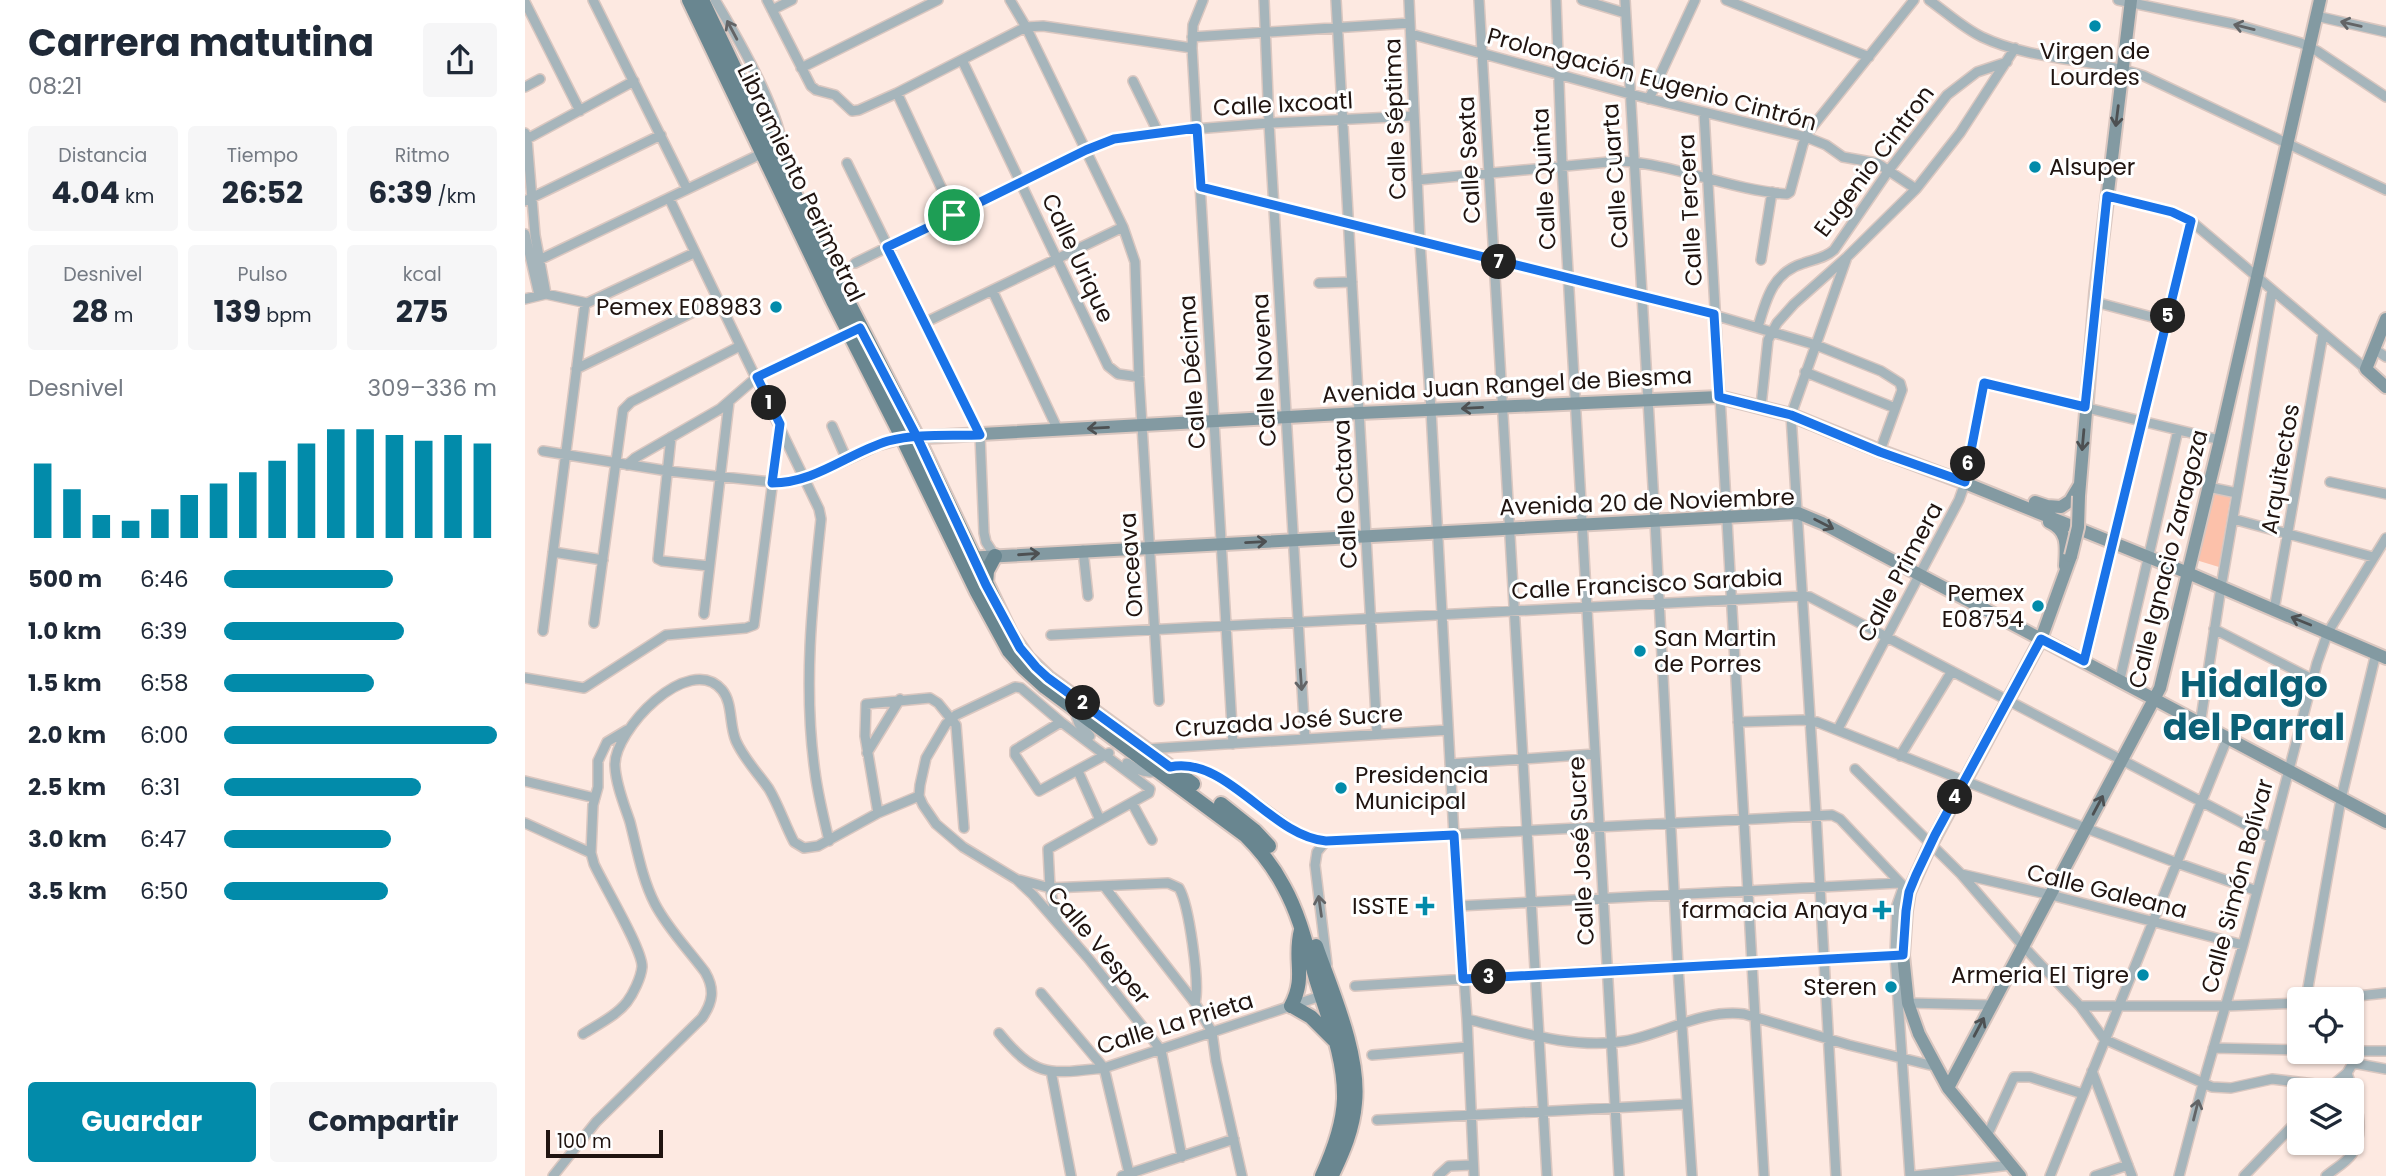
<!DOCTYPE html>
<html lang="es">
<head>
<meta charset="utf-8">
<style>
  body { margin:0; font-family:Poppins,sans-serif; background:#f6f6f7; color:#1f2937; height:100vh; display:flex; flex-direction:column; font-size:26px; white-space:nowrap }
  * { box-sizing:border-box; margin:0 }
  p { font-size:23px; color:#747a83 }
  .icon { flex:none; width:38px; height:38px; fill:none; stroke:currentColor; stroke-width:2; stroke-linecap:round; stroke-linejoin:round }
  .map { position:relative; flex:1; overflow:hidden }
  .panel { display:flex; flex-direction:column; background:#fff; width:525px }
  .panel>* { flex:none }
  .controls { position:absolute; left:1762px; top:987px; display:grid; gap:14px }
  .controls a { display:grid; place-items:center; width:77px; height:77px; border-radius:7px; background:#fff; box-shadow:0 2px 5px #0004; font-size:35px }
  .scale { position:absolute; left:21px; bottom:18px; width:117px; box-sizing:border-box; padding-left:7px; border:4px solid #201410; border-top:0; font-size:19px; line-height:24px; white-space:nowrap; color:#201410; -webkit-text-stroke:5px #fff; paint-order:stroke }
  .pin { position:absolute; display:grid; place-items:center; width:60px; height:60px; color:#fff; margin:-30px; border:4px solid #fff; border-radius:50%; box-shadow:0 2px 7px #0007 }
  .km { position:absolute; width:35px; height:35px; margin:-18px; border-radius:50%; background:#222; color:#fff; font-size:19px; line-height:35px; text-align:center }
  .round { display:grid; place-items:center; flex:none; width:74px; height:74px; border-radius:7px; background:#f6f6f7 }
  .summary { display:flex; align-items:center; justify-content:space-between; height:119px; padding:0 28px }
  h1 { font-size:38px; font-weight:700; line-height:52px }
  .metrics { display:grid; grid-template-columns:repeat(3,1fr); gap:10px; height:119px; padding:7px 28px }
  .metrics div { display:grid; align-content:center; border-radius:7px; background:#f6f6f7; text-align:center }
  .metrics b { font-size:30px; font-weight:700 }
  .metrics small { font-size:19px; font-weight:400 }
  .metrics p { font-size:19px }
  .chart { height:196px; padding:14px 28px }
  .chart p { display:flex; justify-content:space-between }
  .chart svg { width:100%; height:126px; margin-top:7px; stroke:#028baa; stroke-width:6 }
  .cta { display:flex; gap:14px; margin-top:auto; padding:14px 28px }
  .cta a { flex:1; height:80px; border-radius:7px; background:#028baa; color:#fff; font-size:28px; font-weight:700; line-height:80px; text-align:center }
  .cta a+a { background:#f6f6f7; color:#1f2937 }
  ul { padding:0 28px; list-style:none; font-size:23px }
  li { display:grid; grid-template-columns:112px 84px 1fr; align-items:center; height:52px }
  li i { height:18px; border-radius:9px; background:#028baa }
  main { display:flex; flex:1; min-height:0 }
  .map>svg:first-child { display:block }
  .green { fill:#fcc1aa }
  .lines { fill:none; stroke-linecap:round; stroke-linejoin:round }
  .street-casing { stroke:#dac7c0; stroke-width:12 }
  .secondary-casing { stroke:#dac7c0; stroke-width:16 }
  .primary-casing { stroke:#dac7c0; stroke-width:18 }
  .street { stroke:#a6b5bb; stroke-width:9 }
  .secondary { stroke:#839aa2; stroke-width:12 }
  .primary { stroke:#698690; stroke-width:14 }
  .secondary-bridge-casing { stroke:#dac7c0; stroke-width:16; stroke-linecap:butt }
  .secondary-bridge { stroke:#839aa2; stroke-width:12 }
  .oneway { stroke:#636466 }
  .oneway2 { stroke:#4d5052 }
  .route-casing { stroke:#fff; stroke-width:14 }
  .route { stroke:#1a73e8; stroke-width:9 }
  .poi-dot { fill:#028baa; stroke:#fff; stroke-width:2.5 }
  .labels { text-anchor:middle; dominant-baseline:central; stroke-width:6; stroke-linejoin:round; paint-order:stroke }
  .poi-label { font-size:23px; fill:#201410; stroke:#fff; text-anchor:end }
  .street-label { font-size:23px; fill:#201410; stroke:#fff }
  .town-label { font-size:37px; font-weight:bold; fill:#0b6076; stroke:#fff }
</style>
</head>
<body>
<main>
<section class="panel">
<div class="summary"><div><h1>Carrera matutina</h1><p>08:21</p></div><a class="round"><svg class="icon" aria-label="share" viewBox="0 0 24 24"><path d="M12 15V3M7 8l5-5 5 5M5 13v7h14v-7"/></svg></a></div>
<div class="metrics">
<div><p>Distancia</p><b>4.04<small> km</small></b></div>
<div><p>Tiempo</p><b>26:52</b></div>
<div><p>Ritmo</p><b>6:39<small> /km</small></b></div>
</div>
<div class="metrics">
<div><p>Desnivel</p><b>28<small> m</small></b></div>
<div><p>Pulso</p><b>139<small> bpm</small></b></div>
<div><p>kcal</p><b>275</b></div>
</div>
<div class="chart"><p><span>Desnivel</span>309–336 m</p>
<svg viewBox="0 0 160 44" preserveAspectRatio="none"><path d="M5 44V18M15 44V27M25 44V36M35 44V38M45 44V34M55 44V29M65 44V25M75 44V21M85 44V17M95 44V11M105 44V6M115 44V6M125 44V8M135 44V10M145 44V8M155 44V11"/></svg>
</div>
<ul>
<li><b>500 m</b>6:46<i style="width:62%"></i></li>
<li><b>1.0 km</b>6:39<i style="width:66%"></i></li>
<li><b>1.5 km</b>6:58<i style="width:55%"></i></li>
<li><b>2.0 km</b>6:00<i style="width:100%"></i></li>
<li><b>2.5 km</b>6:31<i style="width:72%"></i></li>
<li><b>3.0 km</b>6:47<i style="width:61%"></i></li>
<li><b>3.5 km</b>6:50<i style="width:60%"></i></li>
</ul>
<div class="cta"><a>Guardar</a><a>Compartir</a></div>
</section>
<div class="map">
<svg width="1861" height="1176" viewBox="0 0 1861 1176">
  <rect width="100%" height="100%" fill="#fde9e1"/>
  <path class="green" d="M1687,491L1706,495L1694,567L1671,560Z"/>
  <g class="lines">
    <g class="street-casing">
      <path id="street" d="M68,0L162,189
        M190,0C211,35 251,105 257,144C258,150 256,155 253,160
        M242,0L286,86L291,90L310,95L327,111L334,110L372,93L501,27L518,26L667,48
        M485,0L501,27L598,227L610,262L614,377L634,701
        M678,0L668,25L667,48L708,744
        M739,0L744,123L780,738
        M811,0L852,734
        M884,0L895,242L906,410L929,836L942,1019L949,1176
        M954,0L1022,1176
        M1031,0L1037,166L1094,1176
        M1057,0L1100,13
        M1100,0L1130,521L1153,967L1167,1176
        M1201,0L1344,57
        M1404,0C1421,12 1438,28 1457,37C1508,61 1567,58 1619,76L1861,190
        M1593,0L1709,24L1776,43L1792,51L1861,97
        M0,2L55,111
        M247,10L267,0
        M1791,16L1861,32
        M886,34L1105,94L1281,137L1301,145L1318,157L1352,163L1391,189
        M667,37L885,23
        M437,60L583,366L593,374L614,377
        M276,68L413,0
        M608,81L633,132
        M0,87L15,79
        M372,93L429,215
        M1124,99L1170,0
        M1179,113L1239,1176
        M0,133L2,139L10,235L21,294
        M0,140L109,81
        M322,163L455,435L459,533L461,542L470,556
        M892,180L1094,161C1151,164 1205,190 1262,194L1265,192L1278,144L1284,131L1389,0
        M675,187L1189,315L1291,345L1356,371L1375,383L1377,390L1355,451
        M1582,196L1647,212L1666,221L1841,369
        M144,198L294,509L296,519C287,603 278,688 290,772C293,796 299,818 304,841
        M0,201L136,135
        M0,234L14,295
        M14,260L240,152
        M1236,260L1247,192
        M330,263L561,150L589,139L633,132L744,123L889,116
        M794,283L827,282
        M468,292L533,430
        M0,299L21,294L62,303L169,253
        M1570,302L1642,321
        M399,323L598,227
        M1233,327C1241,299 1248,272 1279,263C1290,259 1300,258 1309,250L1364,170L1422,95L1452,72L1482,62
        M1849,349L1861,357
        M51,369L193,300
        M1280,372L1370,408
        M1236,406L1243,340L1252,323L1269,304L1322,257L1391,189L1435,133L1490,48
        M307,426L322,460
        M146,437L133,559L137,561L184,566
        M18,451L143,471L256,483L281,479L352,446L378,439
        M102,465L110,458L195,409L232,377L327,332
        M1805,482L1861,494
        M1683,487L1712,493
        M1708,519L1848,557
        M558,550L563,596
        M28,552L78,560
        M1749,610L1798,334
        M179,614L204,402
        M69,623L98,410L106,402L215,346
        M1689,629L1787,679
        M18,631L60,303
        M526,635L1278,596L1285,597L1746,838
        M1560,661L1666,221
        M0,678L59,688L141,635L221,628L229,625L255,426
        M1595,679L1653,430
        M549,710L554,724L565,736
        M536,722L490,750V755L514,791L584,753
        M1213,722L1278,720L1292,722L1495,803L1652,863L1732,891
        M1675,725L1696,587L1747,291
        M1313,729L1434,500L1440,483L1459,383L1695,440
        M621,749L923,730
        M342,753L375,699
        M1375,756L1427,671
        M602,763C634,786 642,757 673,768C705,780 744,813 773,833L787,839L801,841L1307,815L1315,819L1384,892
        M925,764L1070,754
        M1330,769L1436,874L1499,947L1555,1006L1579,1039L1687,1087L1706,1088L1747,1079L1806,1086
        M553,771L575,820
        M0,781L70,798
        M607,803L627,840
        M353,813L340,736L341,704L405,698L413,703L431,725L439,828
        M0,823L66,853L69,864C78,884 118,950 117,967C116,978 108,994 102,1002C91,1016 72,1025 58,1034
        M801,841L792,852L790,865L802,964
        M66,853L68,805L73,787V761L82,742L102,730
        M1436,874L1526,895L1718,945
        M495,880L525,888L643,883L654,888C664,905 675,983 670,1003L687,1032L691,1061L717,1176
        M579,886L670,1003
        M1378,888L1372,905L1370,955L1385,1176
        M933,906L1374,883
        M532,921L525,888L523,849L624,793L625,789L536,722L496,688L490,687L431,715L421,724L401,758L395,785L394,796L398,805L411,824L438,847L491,879L508,895L563,958L636,1050L657,1157
        M830,986L1082,970L1378,955
        M516,993L579,1068L604,1173
        M1781,999L1816,799L1851,653
        M1804,999L1861,993
        M1383,1003L1466,1005
        M1555,1006H1701L1774,1003
        M942,1019C992,1031 1048,1050 1100,1041C1140,1034 1176,1009 1219,1014L1324,1045L1409,1066
        M474,1033C511,1078 523,1074 579,1068L799,995
        M1688,1048L1774,1050
        M1827,1051H1861
        M847,1055L943,1047
        M1828,1063L1861,1069
        M526,1071L546,1176
        M1567,1071L1607,1176
        M1803,1089L1822,1073L1828,1063
        M852,1120L1162,1104
        M1462,1136L1489,1077H1505L1558,1094
        M28,1176L71,1122L177,1018C188,1002 190,989 180,972C163,949 143,929 130,904C117,879 112,849 105,822C99,804 91,785 90,766C88,731 164,651 197,690C208,703 204,725 211,741C219,759 233,773 244,789C254,806 260,825 269,842L279,848L293,846L353,813L394,796
        M597,1176L709,1139
        M913,1176L924,1166L948,1165
        M1311,1176L1291,814L1266,415L1322,257
        M1388,1176L1486,1165
        M1525,1176L1702,739
        M1570,1176L1603,1165
        M1654,1176L1678,1084L1718,945L1792,663L1803,632L1861,538
        M1719,1176L1774,1119
        M1801,1176C1809,1169 1821,1163 1827,1154C1842,1131 1830,1097 1822,1073"/>
    </g>
    <g class="secondary-casing">
      <path id="secondary" d="M1861,319L1841,369L1861,387
        M383,438L835,413L1194,397L1266,415L1355,451L1440,483L1663,573L1861,658
        M1554,496L1571,292L1606,0
        M1510,502L1522,506L1536,507L1545,501L1554,486
        M1524,522C1544,531 1541,547 1540,566
        M440,558L1273,513L1297,523L1861,822
        M1411,835L1516,639L1546,556
        M1402,852L1384,892L1381,911L1378,955L1383,1003L1394,1034L1423,1088L1495,1176
        M1423,1088L1635,688L1695,440L1795,0"/>
    </g>
    <g class="primary-casing">
      <path id="primary" d="M164,0L308,301L378,439L452,592L484,651L498,667L520,687L721,836C736,851 749,868 759,887C775,916 782,948 791,979C803,1018 820,1058 819,1099C818,1126 808,1152 797,1176
        M177,0L292,241L392,437L486,635L502,658L523,678L668,784
        M461,584L462,571L470,556
        M696,804L730,831L744,846
        M791,946C807,992 835,1054 830,1103C828,1129 818,1152 807,1175
        M766,1006C782,976 768,961 776,930
        M767,1006L786,1017L809,1040"/>
    </g>
    <use href="#street" class="street"/>
    <use href="#secondary" class="secondary"/>
    <use href="#primary" class="primary"/>
    <g class="secondary-bridge-casing">
      <path id="secondary-bridge" d="M1546,556L1553,527L1554,496
        M1402,852L1411,835"/>
    </g>
    <use href="#secondary-bridge" class="secondary-bridge"/>
  </g>
  <defs><path id="oneway-shaft" d="M-6 0H5M1.5-3L5.5 0L1.5 3" fill="none" stroke-width="1.6" stroke-linecap="round" stroke-linejoin="round" transform="scale(1.75)"/></defs>
  <g class="oneway">
    <use href="#oneway-shaft" transform="translate(1826 24) rotate(-167)"/>
    <use href="#oneway-shaft" transform="translate(1719 27) rotate(-166)"/>
    <use href="#oneway-shaft" transform="translate(207 30) rotate(-118)"/>
    <use href="#oneway-shaft" transform="translate(776 680) rotate(86)"/>
    <use href="#oneway-shaft" transform="translate(795 906) rotate(-98)"/>
    <use href="#oneway-shaft" transform="translate(1671 1110) rotate(-76)"/>
  </g>
  <g class="oneway2">
    <use href="#oneway-shaft" transform="translate(1592 116) rotate(97)"/>
    <use href="#oneway-shaft" transform="translate(947 408) rotate(177)"/>
    <use href="#oneway-shaft" transform="translate(573 428) rotate(177)"/>
    <use href="#oneway-shaft" transform="translate(1558 440) rotate(95)"/>
    <use href="#oneway-shaft" transform="translate(1299 524) rotate(27)"/>
    <use href="#oneway-shaft" transform="translate(731 542) rotate(-3)"/>
    <use href="#oneway-shaft" transform="translate(504 554) rotate(-4)"/>
    <use href="#oneway-shaft" transform="translate(1776 621) rotate(-158)"/>
    <use href="#oneway-shaft" transform="translate(1573 805) rotate(-62)"/>
    <use href="#oneway-shaft" transform="translate(1454 1027) rotate(-62)"/>
  </g>
  <g class="lines">
    <g class="route-casing">
      <path id="route" d="M429,215L362,247L455,435C426,436 392,433 363,441C323,453 291,483 247,483L255,424L232,377L335,328L392,437L461,585L495,648L511,667L523,678L645,767C702,755 746,837 801,841L929,835L938,979L1378,955L1381,911L1384,892L1391,875L1410,835L1516,639L1559,661L1666,221L1647,212L1582,196L1560,407L1459,383L1440,482L1355,452L1266,415L1194,397L1189,314L676,187L672,128L589,139L561,150L429,215"/>
    </g>
    <use href="#route" class="route"/>
  </g>
  <g class="poi-dot">
    <circle cx="1570" cy="26" r="7"/>
    <circle cx="1510" cy="167" r="7"/>
    <circle cx="251" cy="307" r="7"/>
    <circle cx="1513" cy="606" r="7"/>
    <circle cx="1115" cy="651" r="7"/>
    <circle cx="816" cy="788" r="7"/>
    <path d="M896.5 895.5h7v7h7v7h-7v7h-7v-7h-7v-7h7z"/>
    <path d="M1353.5 899.5h7v7h7v7h-7v7h-7v-7h-7v-7h7z"/>
    <circle cx="1618" cy="975" r="7"/>
    <circle cx="1366" cy="987" r="7"/>
  </g>
  <g class="labels">
    <g class="poi-label">
      <text x="1570" y="51" text-anchor="middle">Virgen de<tspan x="1570" dy="26">Lourdes</tspan></text>
      <text x="1524" y="167" text-anchor="start">Alsuper</text>
      <text x="237" y="307">Pemex E08983</text>
      <text x="1499" y="593">Pemex<tspan x="1499" dy="26">E08754</tspan></text>
      <text x="1129" y="638" text-anchor="start">San Martin<tspan x="1129" dy="26">de Porres</tspan></text>
      <text x="830" y="775" text-anchor="start">Presidencia<tspan x="830" dy="26">Municipal</tspan></text>
      <text x="884" y="906">ISSTE</text>
      <text x="1343" y="910">farmacia Anaya</text>
      <text x="1604" y="975">Armeria El Tigre</text>
      <text x="1352" y="987">Steren</text>
    </g>
    <g class="street-label">
      <text transform="translate(1127 79) rotate(15)">Prolongación Eugenio Cintrón</text>
      <text transform="translate(758 104) rotate(-3)">Calle Ixcoatl</text>
      <text transform="translate(870 119) rotate(-92)">Calle Séptima</text>
      <text transform="translate(944 160) rotate(-93)">Calle Sexta</text>
      <text transform="translate(1349 161) rotate(-53)">Eugenio Cintron</text>
      <text transform="translate(1090 176) rotate(-94)">Calle Cuarta</text>
      <text transform="translate(1019 179) rotate(-93)">Calle Quinta</text>
      <text transform="translate(276 183) rotate(64)">Libramiento Perimetral</text>
      <text transform="translate(1165 210) rotate(-93)">Calle Tercera</text>
      <text transform="translate(553 258) rotate(65)">Calle Urique</text>
      <text transform="translate(739 370) rotate(-93)">Calle Novena</text>
      <text transform="translate(667 372) rotate(-94)">Calle Décima</text>
      <text transform="translate(982 385) rotate(-3)">Avenida Juan Rangel de Biesma</text>
      <text transform="translate(1755 469) rotate(-80)">Arquitectos</text>
      <text transform="translate(820 494) rotate(-93)">Calle Octava</text>
      <text transform="translate(1122 502) rotate(-2)">Avenida 20 de Noviembre</text>
      <text transform="translate(1643 559) rotate(-76)">Calle Ignacio Zaragoza</text>
      <text transform="translate(606 565) rotate(-94)">Onceava</text>
      <text transform="translate(1375 572) rotate(-62)">Calle Primera</text>
      <text transform="translate(1122 584) rotate(-3)">Calle Francisco Sarabia</text>
      <text transform="translate(764 721) rotate(-4)">Cruzada José Sucre</text>
      <text transform="translate(1056 851) rotate(-93)">Calle José Sucre</text>
      <text transform="translate(1712 886) rotate(-75)">Calle Simón Bolívar</text>
      <text transform="translate(1582 891) rotate(14)">Calle Galeana</text>
      <text transform="translate(574 945) rotate(50)">Calle Vesper</text>
      <text transform="translate(650 1023) rotate(-17)">Calle La Prieta</text>
    </g>
    <g class="town-label">
      <text x="1729" y="684">Hidalgo<tspan x="1729" dy="43">del Parral</tspan></text>
    </g>
  </g>
</svg>
<div class="controls">
<a><svg class="icon" aria-label="locate" viewBox="0 0 24 24"><circle cx="12" cy="12" r="6"/><path d="M12 2v4M12 18v4M2 12h4M18 12h4"/></svg></a>
<a><svg class="icon" aria-label="layers" viewBox="0 0 24 24"><path d="M12 4l9 5-9 5-9-5zM3 14l9 5 9-5"/></svg></a>
</div>
<div class="scale">100 m</div>
<div class="pin" style="left:429px;top:215px;background:#1e9e55"><svg class="icon" aria-label="arrive" viewBox="0 0 24 24"><path d="M6 21V4h12l-3 4 3 4H6"/></svg></div>
<b class="km" style="left:244px;top:403px">1</b>
<b class="km" style="left:558px;top:703px">2</b>
<b class="km" style="left:964px;top:977px">3</b>
<b class="km" style="left:1430px;top:797px">4</b>
<b class="km" style="left:1643px;top:316px">5</b>
<b class="km" style="left:1443px;top:464px">6</b>
<b class="km" style="left:974px;top:262px">7</b>
</div>
</main>
</body>
</html>
